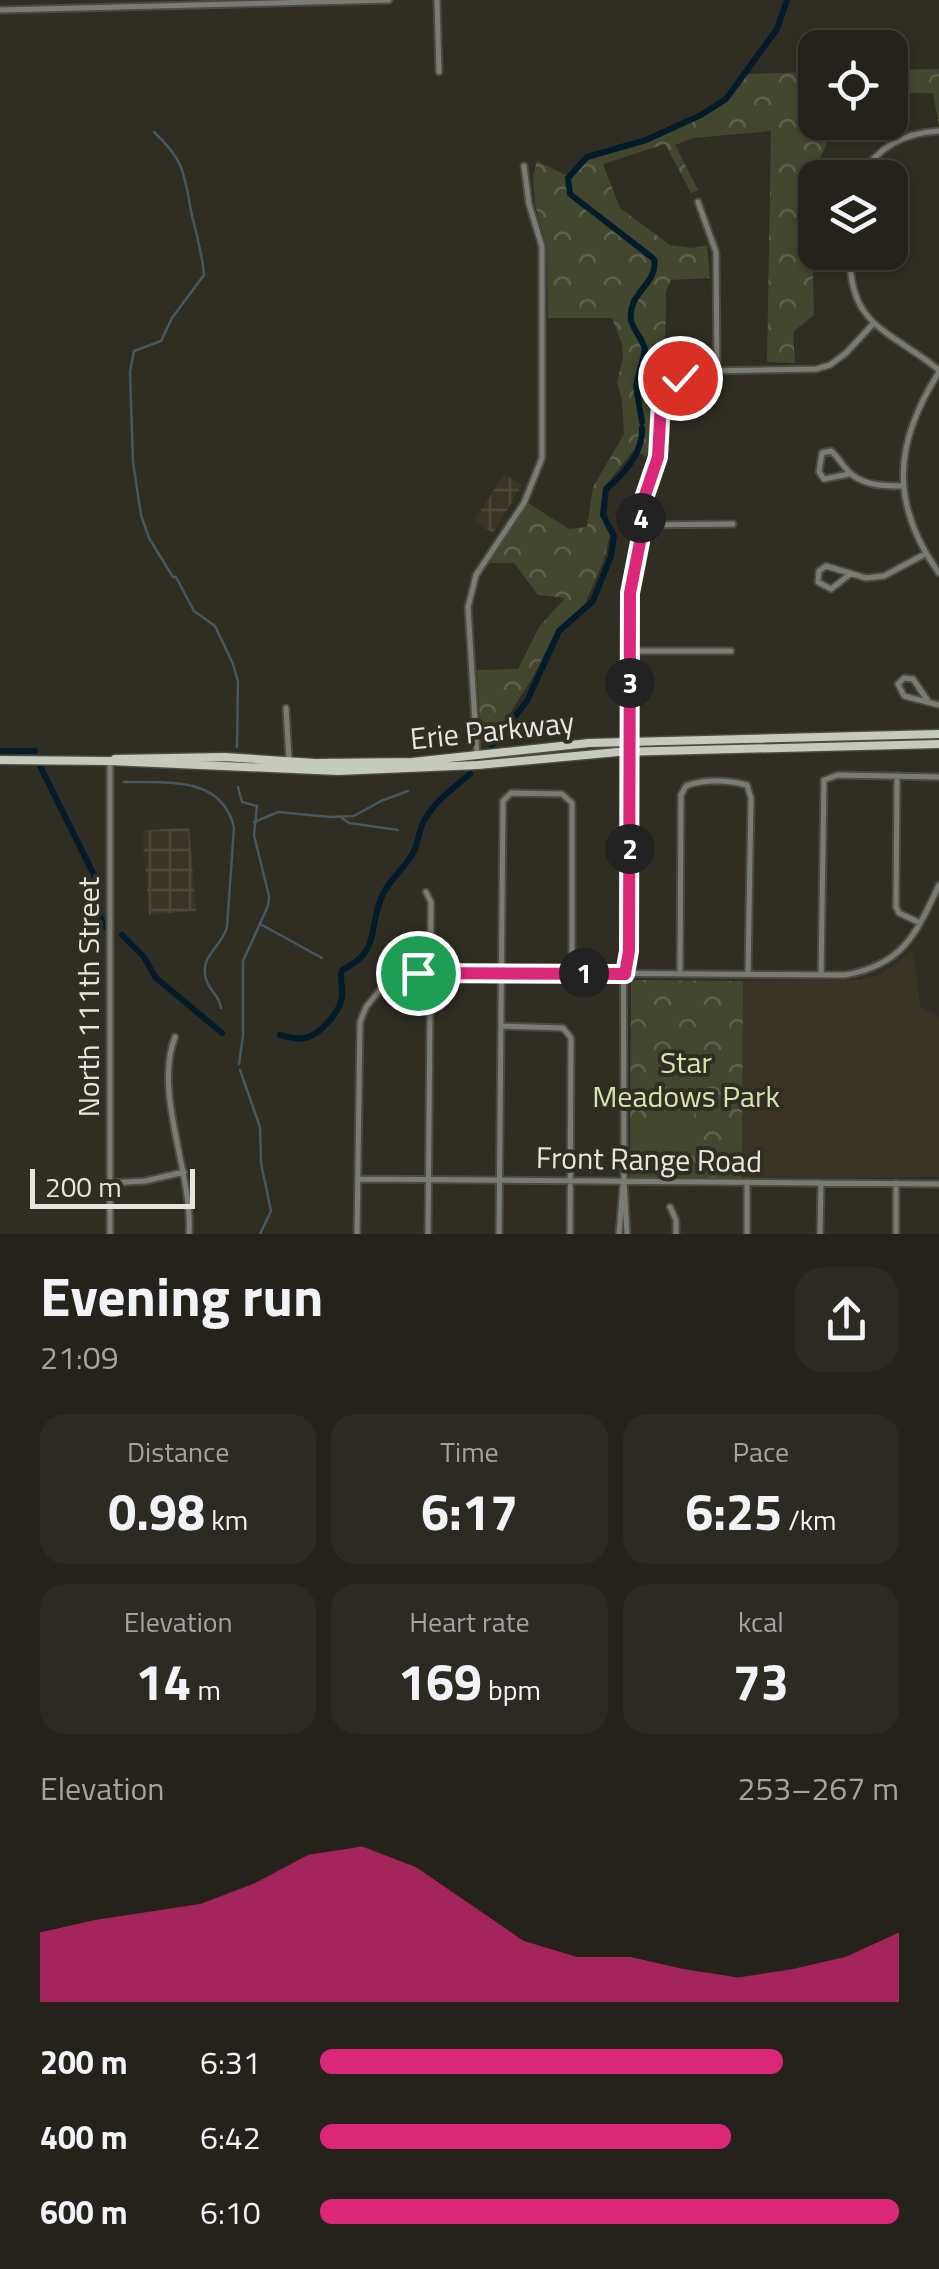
<!DOCTYPE html>
<html lang="en">
<head>
<meta charset="utf-8">
<style>
  body { margin:0; font-family:"Titillium Web",sans-serif; background:#2c2a23; color:#f1f3f6; height:100vh; display:flex; flex-direction:column; font-size:38px; white-space:nowrap }
  * { box-sizing:border-box; margin:0 }
  p { font-size:32px; color:#a3a4a2 }
  .icon { flex:none; width:55px; height:55px; fill:none; stroke:currentColor; stroke-width:2; stroke-linecap:round; stroke-linejoin:round }
  .map { position:relative; height:1234px; overflow:hidden }
  .details { display:flex; flex-direction:column; background:#24221a; flex:1 }
  .details>* { flex:none }
  .fabs { position:absolute; left:798px; top:30px; display:grid; gap:20px }
  .fabs a { display:grid; place-items:center; width:110px; height:110px; border-radius:20px; background:#24221a; box-shadow:0 2px 8px #0004,0 0 0 2px #413f39; font-size:50px }
  .scale { position:absolute; left:30px; bottom:25px; width:165px; box-sizing:border-box; padding-left:10px; border:5px solid #e7e5df; border-top:0; font-size:28px; line-height:35px; white-space:nowrap; color:#e7e5df; -webkit-text-stroke:8px #302d23; paint-order:stroke }
  .pin { position:absolute; display:grid; place-items:center; width:85px; height:85px; color:#fff; margin:-42px; border:5px solid #fff; border-radius:50%; box-shadow:0 2px 10px #0007 }
  .km { position:absolute; width:50px; height:50px; margin:-25px; border-radius:50%; background:#222; color:#fff; font-size:28px; line-height:50px; text-align:center }
  .round { display:grid; place-items:center; flex:none; width:105px; height:105px; border-radius:30px; background:#2c2a23 }
  .head { display:flex; align-items:center; justify-content:space-between; height:170px; padding:0 40px }
  h1 { font-size:55px; font-weight:700; line-height:75px }
  .figures { display:grid; grid-template-columns:repeat(3,1fr); gap:15px; height:170px; padding:10px 40px }
  .figures div { display:grid; align-content:center; border-radius:25px; background:#2c2a23; text-align:center }
  .figures b { font-size:50px; font-weight:700 }
  .figures small { font-size:28px; font-weight:400 }
  .figures p { font-size:28px }
  .chart { height:280px; padding:20px 40px }
  .chart p { display:flex; justify-content:space-between }
  .chart svg { width:100%; height:180px; margin-top:10px; fill:#db2777; opacity:.7 }
  ul { padding:0 40px; list-style:none; font-size:32px }
  li { display:grid; grid-template-columns:160px 120px 1fr; align-items:center; height:75px }
  li i { height:25px; border-radius:12px; background:#db2777 }
  .map>svg:first-child { display:block }
  .industrial { fill:url(#industrial-grid) }
  .built { fill:#393423 }
  .park { fill:url(#park-crowns) }
  .garden { fill:#42472e }
  .lines { fill:none; stroke-linecap:round; stroke-linejoin:round }
  .stream { stroke:#475861; stroke-width:2.5 }
  .canal { stroke:#021c2b; stroke-width:6 }
  .minor-casing { stroke:#4d4a41; stroke-width:9 }
  .major-casing { stroke:#4d4a41; stroke-width:11 }
  .minor { stroke:#797b75; stroke-width:5 }
  .major { stroke:#c6c9be; stroke-width:8 }
  .route-casing { stroke:#fff; stroke-width:20 }
  .route { stroke:#db2777; stroke-width:12 }
  .labels { text-anchor:middle; dominant-baseline:central; stroke-width:8; stroke-linejoin:round; paint-order:stroke }
  .street-label { font-size:30px; fill:#e7e5df; stroke:#302d23 }
  .park-label { font-size:30px; fill:#d7e3ac; stroke:#302d23 }
</style>
</head>
<body>
<div class="map">
<svg width="939" height="1234" viewBox="0 0 939 1234">
  <defs>
    <pattern id="industrial-grid" width="8" height="8" patternUnits="userSpaceOnUse" patternTransform="scale(2.5)"><rect width="8" height="8" fill="#393423"/><path d="M0 4h8M4 0v8" fill="none" stroke="#4c4838"/></pattern>
    <pattern id="park-crowns" width="20" height="18" patternUnits="userSpaceOnUse" patternTransform="scale(2.5)"><rect width="20" height="18" fill="#42472e"/><path d="M2 6a3 3 0 1 1 6 0M12 15a3 3 0 1 1 6 0" fill="none" stroke="#5d614c"/></pattern>
  </defs>
  <rect width="100%" height="100%" fill="#302d23"/>
  <path class="industrial" d="M504,474L522,485L493,533L474,521Z
    M189,827L196,911L149,915L142,831Z"/>
  <path class="built" d="M913,950L920,1006L939,1017V1177L742,1178L743,981L860,980L883,973Z"/>
  <path class="park" d="M939,69V126L933,93H900L890,96V70Z
    M815,72V122L844,123L830,136L804,196L812,241L814,315L793,332L795,363L767,362L771,131L693,138L675,145L698,190L691,193L665,144L603,164L620,208L670,245L692,248L707,245L710,278L671,280L666,291L665,357L675,372C642,401 660,422 648,458L634,450L604,487L602,513L610,535L604,560L585,604L557,629L533,677L490,745L481,743L477,670L518,669L539,627L565,598L538,595L514,563H489L528,503L569,529L587,527L593,487L624,434L622,400L617,383L623,358L622,344L612,318H548L547,247L535,205L533,176L537,161L570,177L586,158L664,133L723,102L747,74Z
    M631,980L743,981L742,1178L630,1177Z"/>
  <path class="garden" d="M652,1093L695,1094L694,1121L651,1119Z
    M651,1123L694,1124L693,1151L650,1149Z"/>
  <g class="lines">
    <path class="stream" d="M154,132C184,160 184,173 191,211C196,233 202,252 204,275L172,318L161,341L134,351L130,372L133,462L141,515L149,538L173,577H176L194,611L215,626L233,664L238,682L237,747
      M124,782C166,783 221,775 234,827L227,927C222,947 199,956 206,979C209,991 219,994 221,1008
      M238,787L242,802L257,806L254,835L269,896L268,906L243,961V1036L239,1064
      M342,818L349,823L398,830
      M254,822L278,812L330,817L354,816L381,801L408,791
      M262,925L322,958
      M240,1070L260,1127L261,1163L271,1211L260,1234"/>
    <path class="canal" d="M642,422L636,386L645,350C643,339 633,330 631,320C627,292 659,284 654,259L570,194L568,178L587,157L646,140L701,115L726,99L777,29L787,0
      M492,746L527,701L559,631L593,601L611,556L614,536L603,515L606,489C624,474 643,452 642,428
      M0,751H35
      M39,764L94,875L98,912L105,927
      M122,935L144,957L155,977L222,1033
      M280,1035C289,1037 296,1040 305,1038C320,1035 342,1010 342,995C343,984 339,980 342,970C384,950 366,926 384,892C391,879 404,868 412,855C418,845 418,835 422,825C431,804 453,788 470,774"/>
    <g class="minor-casing">
      <path id="minor" d="M437,0L439,72
        M0,10L389,0
        M859,178C878,147 903,133 939,131
        M698,202L716,252L717,371
        M850,252C848,327 890,330 939,370
        M939,372C894,443 889,503 939,573
        M849,474L824,479L819,472L822,453L831,451C838,457 841,463 847,470C861,486 884,486 903,486
        M641,525L733,524
        M849,575L831,589L818,582L819,571L826,566L866,578L884,576L925,554
        M630,651H731
        M928,701L913,679L904,678L898,684L904,696L939,705
        M286,708L289,760
        M623,752L624,1181L627,1234
        M477,755L468,607L476,575L524,503L542,458V247L529,204L524,166
        M897,776L896,907L899,913L920,923
        M426,892L431,902L428,1234
        M625,973L629,951L630,593L641,543L642,503L658,457L661,403L672,384L690,373L700,371L816,369L830,365L846,353L872,325
        M680,974L681,795L686,786C703,779 729,780 747,785L751,798L748,974
        M821,975L824,780L838,775L939,777
        M501,1026L563,1028L571,1038L570,1234
        M175,1037C153,1093 193,1173 189,1234
        M358,1179L939,1184
        M110,1183L145,1181L184,1172
        M670,1207L676,1220V1234
        M110,1234V762
        M357,1234L360,1022L366,1007L389,979L430,972L845,975C903,965 916,934 939,885
        M499,1234L503,801L511,793L562,794L572,803V973
        M619,1234L623,1184
        M747,1234V1182
        M820,1234L821,1183
        M896,1234V1183"/>
    </g>
    <g class="major-casing">
      <path id="major" d="M115,759L224,757L315,763L412,762L589,743L939,734
        M0,760L110,761L338,771L478,765L618,752L939,744"/>
    </g>
    <use href="#minor" class="minor"/>
    <use href="#major" class="major"/>
  </g>
  <g class="lines">
    <g class="route-casing">
      <path id="route" d="M418,973L625,974L629,951L630,593L640,542L642,504L658,457L661,402L672,384L680,378"/>
    </g>
    <use href="#route" class="route"/>
  </g>
  <g class="labels">
    <g class="street-label">
      <text transform="translate(492 730) rotate(-6)">Erie Parkway</text>
      <text transform="translate(88 997) rotate(-90)">North 111th Street</text>
      <text transform="translate(649 1159) rotate(1)">Front Range Road</text>
    </g>
    <g class="park-label">
      <text x="686" y="1062">Star<tspan x="686" dy="34">Meadows Park</tspan></text>
    </g>
  </g>
</svg>
<div class="fabs">
<a><svg class="icon" aria-label="locate" viewBox="0 0 24 24"><circle cx="12" cy="12" r="6"/><path d="M12 2v4M12 18v4M2 12h4M18 12h4"/></svg></a>
<a><svg class="icon" aria-label="layers" viewBox="0 0 24 24"><path d="M12 4l9 5-9 5-9-5zM3 14l9 5 9-5"/></svg></a>
</div>
<div class="scale">200 m</div>
<div class="pin" style="left:418px;top:973px;background:#1e9e55"><svg class="icon" aria-label="arrive" viewBox="0 0 24 24"><path d="M6 21V4h12l-3 4 3 4H6"/></svg></div>
<div class="pin" style="left:680px;top:378px;background:#d93025"><svg class="icon" aria-label="check" viewBox="0 0 24 24"><path d="M5 12l5 5 9-10"/></svg></div>
<b class="km" style="left:584px;top:973px">1</b>
<b class="km" style="left:630px;top:849px">2</b>
<b class="km" style="left:630px;top:683px">3</b>
<b class="km" style="left:641px;top:518px">4</b>
</div>
<section class="details">
<div class="head"><div><h1>Evening run</h1><p>21:09</p></div><a class="round"><svg class="icon" aria-label="share" viewBox="0 0 24 24"><path d="M12 15V3M7 8l5-5 5 5M5 13v7h14v-7"/></svg></a></div>
<div class="figures">
<div><p>Distance</p><b>0.98<small> km</small></b></div>
<div><p>Time</p><b>6:17</b></div>
<div><p>Pace</p><b>6:25<small> /km</small></b></div>
</div>
<div class="figures">
<div><p>Elevation</p><b>14<small> m</small></b></div>
<div><p>Heart rate</p><b>169<small> bpm</small></b></div>
<div><p>kcal</p><b>73</b></div>
</div>
<div class="chart"><p><span>Elevation</span>253–267 m</p>
<svg viewBox="0 0 160 44" preserveAspectRatio="none"><path d="M0 44V27L10 24L20 22L30 20L40 15L50 8L60 6L70 11L80 20L90 29L100 33L110 33L120 36L130 38L140 36L150 33L160 27V44z"/></svg>
</div>
<ul>
<li><b>200 m</b>6:31<i style="width:80%"></i></li>
<li><b>400 m</b>6:42<i style="width:71%"></i></li>
<li><b>600 m</b>6:10<i style="width:100%"></i></li>
</ul>
</section>
</body>
</html>
